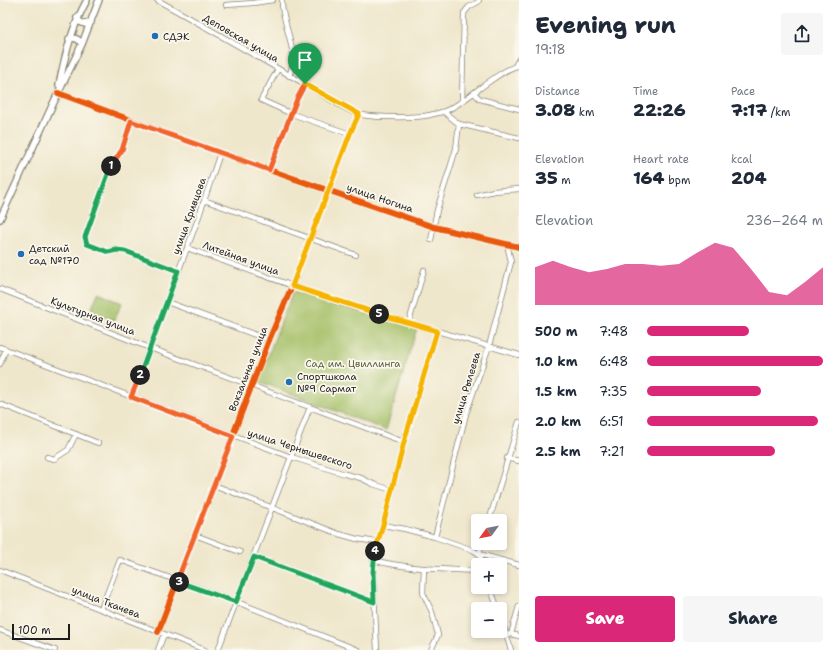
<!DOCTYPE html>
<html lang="en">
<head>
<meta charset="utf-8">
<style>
  body { margin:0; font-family:"Shantell Sans",sans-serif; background:#f6f6f7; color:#1f2937; height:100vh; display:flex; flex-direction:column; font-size:15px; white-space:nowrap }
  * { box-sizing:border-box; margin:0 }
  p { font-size:13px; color:#747a83 }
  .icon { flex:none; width:22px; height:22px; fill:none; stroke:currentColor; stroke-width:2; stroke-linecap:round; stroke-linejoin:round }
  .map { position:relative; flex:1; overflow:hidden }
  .details { display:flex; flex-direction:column; background:#fff; width:320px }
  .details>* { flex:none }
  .needle { width:26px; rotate:237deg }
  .controls { position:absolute; left:471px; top:514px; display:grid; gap:8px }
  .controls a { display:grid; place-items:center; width:36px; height:36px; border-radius:4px; background:#fff; box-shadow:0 2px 6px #0003; font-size:20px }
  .scale { position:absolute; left:12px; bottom:10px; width:58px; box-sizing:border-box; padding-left:4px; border:2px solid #1c1c1c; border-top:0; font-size:11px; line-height:14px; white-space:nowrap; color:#1c1c1c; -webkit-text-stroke:3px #fbf7ec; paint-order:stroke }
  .pin { position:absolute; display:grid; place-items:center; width:34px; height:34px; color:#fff; margin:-41px -17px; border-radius:50% 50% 50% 0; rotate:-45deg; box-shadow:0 0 4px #0007 }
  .pin .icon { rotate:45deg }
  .km { position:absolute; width:20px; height:20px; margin:-10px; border-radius:50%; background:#222; color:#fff; font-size:11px; line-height:20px; text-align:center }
  .round { display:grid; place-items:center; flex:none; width:42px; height:42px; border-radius:4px; background:#f6f6f7 }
  .summary { display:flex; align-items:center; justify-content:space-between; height:68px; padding:0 16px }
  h1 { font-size:22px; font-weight:800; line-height:30px }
  .stats { display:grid; grid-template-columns:repeat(3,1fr); gap:6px; height:68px; padding:4px 16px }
  .stats div { display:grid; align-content:center }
  .stats b { font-size:17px; font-weight:800 }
  .stats small { font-size:11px; font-weight:400 }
  .stats p { font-size:11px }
  .chart { height:112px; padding:8px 16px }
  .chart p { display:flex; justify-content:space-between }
  .chart svg { width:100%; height:72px; margin-top:4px; fill:#db2777; opacity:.7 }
  .primary-button { display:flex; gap:8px; margin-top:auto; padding:8px 16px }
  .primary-button a { flex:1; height:46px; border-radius:4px; background:#db2777; color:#fff; font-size:16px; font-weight:800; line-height:46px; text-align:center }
  .primary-button a+a { background:#f6f6f7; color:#1f2937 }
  ul { padding:0 16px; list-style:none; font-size:13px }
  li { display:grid; grid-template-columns:64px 48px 1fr; align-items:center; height:30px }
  li i { height:10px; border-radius:5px; background:#db2777 }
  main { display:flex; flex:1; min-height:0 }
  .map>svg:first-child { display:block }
  .green { fill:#a4bf66; stroke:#606e41 }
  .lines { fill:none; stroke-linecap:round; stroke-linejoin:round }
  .minor-casing { stroke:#868274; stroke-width:6 }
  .major-casing { stroke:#868274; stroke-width:8 }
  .minor { stroke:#fff; stroke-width:4.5 }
  .major { stroke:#fff; stroke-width:5.5 }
  .cycleway-casing { stroke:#fbf7ec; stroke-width:8 }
  .cycleway { stroke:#e8590c; stroke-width:6 }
  .split-1-casing { stroke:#fff; stroke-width:8 }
  .split-2-casing { stroke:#fff; stroke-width:8 }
  .split-3-casing { stroke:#fff; stroke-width:8 }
  .split-4-casing { stroke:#fff; stroke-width:8 }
  .split-5-casing { stroke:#fff; stroke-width:8 }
  .split-6-casing { stroke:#fff; stroke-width:8 }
  .split-1 { stroke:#f0652b; stroke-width:5 }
  .split-2 { stroke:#22a559; stroke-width:5 }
  .split-3 { stroke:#f0652b; stroke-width:5 }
  .split-4 { stroke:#22a559; stroke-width:5 }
  .split-5 { stroke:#f5b400; stroke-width:5 }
  .split-6 { stroke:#f5b400; stroke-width:5 }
  .poi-dot { fill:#1f6fb2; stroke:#fbf7ec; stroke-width:1.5 }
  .labels { text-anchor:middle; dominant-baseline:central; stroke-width:3.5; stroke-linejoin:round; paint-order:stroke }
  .poi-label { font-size:10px; fill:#1c1c1c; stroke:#fbf7ec; text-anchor:start }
  .street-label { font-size:10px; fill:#1c1c1c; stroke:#fbf7ec }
  .park-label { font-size:10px; fill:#525d3a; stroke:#fbf7ec }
</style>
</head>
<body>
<main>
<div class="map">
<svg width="519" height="650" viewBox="0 0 519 650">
  <rect width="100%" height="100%" fill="#fbf7ec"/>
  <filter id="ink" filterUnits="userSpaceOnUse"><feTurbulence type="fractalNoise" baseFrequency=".025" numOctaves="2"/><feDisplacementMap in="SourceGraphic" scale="8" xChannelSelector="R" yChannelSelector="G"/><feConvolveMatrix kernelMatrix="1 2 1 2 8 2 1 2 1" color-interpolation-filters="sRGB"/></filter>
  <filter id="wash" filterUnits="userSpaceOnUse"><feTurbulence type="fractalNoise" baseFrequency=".012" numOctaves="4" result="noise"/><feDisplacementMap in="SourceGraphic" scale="16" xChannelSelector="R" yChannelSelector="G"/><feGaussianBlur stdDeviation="0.9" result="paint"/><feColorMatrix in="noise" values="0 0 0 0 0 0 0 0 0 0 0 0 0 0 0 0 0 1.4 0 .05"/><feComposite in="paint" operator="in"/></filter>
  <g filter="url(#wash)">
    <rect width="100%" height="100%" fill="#efe7cc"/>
    <path class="green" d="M293,292L417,328L386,430L258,381Z
      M98,293L122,303L114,320L91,310Z"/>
  </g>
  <g filter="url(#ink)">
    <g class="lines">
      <g class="minor-casing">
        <path id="minor" d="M157,0C207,27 255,56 305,84C320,93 342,108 358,114C372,118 415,118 430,115C438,113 446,112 453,107C467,100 506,65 519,66
          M282,0C282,5 282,11 284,16C288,37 298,55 289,76
          M226,5L253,3L273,0
          M515,66L519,59
          M278,69L261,100L292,114L350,134
          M58,93L220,153L434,227L519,247
          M474,93L480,99L519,109
          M462,102L464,13L469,7L478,2L479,0
          M444,112L459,124L519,138
          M131,121L122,150L112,166L96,206L85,237L87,244L108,252L117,250L125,251L178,271
          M269,170L297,99L305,84
          M477,195L494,191L519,189
          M204,200L356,255
          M431,240L437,210L456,149L459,124
          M187,248L335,301L519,355
          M0,289L150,348L404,442
          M167,302L269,340
          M409,322L424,270
          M0,347L291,457L345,474L361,478L373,484L392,490
          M0,364L6,349
          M131,397L198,219L220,153
          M0,404L98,443
          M47,457L54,459L68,450L76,434
          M507,458L519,461
          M214,485L339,534L357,539L377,542
          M489,521L519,422
          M383,525L405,529L435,537L473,550L479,554L519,565
          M195,535L240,552
          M435,537L466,414L489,346L511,262L507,244
          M482,543L479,554L483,565
          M254,557L374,602
          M373,560C406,569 441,569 475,571L478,570
          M424,568L423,593L432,612L438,635L431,650
          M0,570L205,650
          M490,587L498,609
          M101,609L120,560L237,602L358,650
          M500,615L511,650
          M0,630L55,650
          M158,632L269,340L292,286L350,134L359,114
          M511,634L519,636
          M507,635L511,634L519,606
          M158,650L164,634
          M218,650L310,407
          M377,650L373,572L375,551L383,525L404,442L437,331"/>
      </g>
      <g class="major-casing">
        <path id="major" d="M77,18L80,22L85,24L91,22
          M69,39C76,37 78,39 82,44
          M59,85C65,55 72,27 87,0
          M0,219L52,106L82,44L99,0"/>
      </g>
      <use href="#minor" class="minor"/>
      <use href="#major" class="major"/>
      <g class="cycleway-casing">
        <path id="cycleway" d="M58,93L220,153L434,227L519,247
          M158,632L269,340L292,286L350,134L359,114"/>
      </g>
      <use href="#cycleway" class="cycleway"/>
    </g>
  </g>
  <g class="lines" filter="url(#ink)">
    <g class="split-1-casing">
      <path id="split-1" d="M111,166L122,150L131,121L269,170L297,99L305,84"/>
    </g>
    <g class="split-2-casing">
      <path id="split-2" d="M111,166L85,237L87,244L108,252L117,250L125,251L178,271L140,375"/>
    </g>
    <g class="split-3-casing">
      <path id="split-3" d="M140,375L131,397L233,436L177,581L179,582"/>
    </g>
    <g class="split-4-casing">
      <path id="split-4" d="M179,582L236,602L254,557L374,602L373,572L375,551"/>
    </g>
    <g class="split-5-casing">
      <path id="split-5" d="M375,551L383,525L404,442L437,331C418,325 398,320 379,314"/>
    </g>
    <g class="split-6-casing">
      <path id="split-6" d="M305,84L359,114L350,134L292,286L379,314"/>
    </g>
    <use href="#split-1" class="split-1"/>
    <use href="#split-2" class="split-2"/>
    <use href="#split-3" class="split-3"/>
    <use href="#split-4" class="split-4"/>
    <use href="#split-5" class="split-5"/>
    <use href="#split-6" class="split-6"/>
  </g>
  <g class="poi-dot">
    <circle cx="155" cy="36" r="4"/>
    <circle cx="21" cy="254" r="4"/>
    <circle cx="289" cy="382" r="4"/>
  </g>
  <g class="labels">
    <g class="poi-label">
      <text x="163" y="36">СДЭК</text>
      <text x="29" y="248">Детский<tspan x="29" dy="12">сад №170</tspan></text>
      <text x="297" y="376">Спортшкола<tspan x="297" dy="12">№9 Сармат</tspan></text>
    </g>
    <g class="street-label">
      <text transform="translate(241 38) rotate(30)">Деповская улица</text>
      <text transform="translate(380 198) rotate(19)">улица Ногина</text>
      <text transform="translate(189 216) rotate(-70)">улица Кривцова</text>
      <text transform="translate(241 258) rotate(20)">Литейная улица</text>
      <text transform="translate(93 316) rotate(21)">Культурная улица</text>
      <text transform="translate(248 369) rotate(-69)">Вокзальная улица</text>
      <text transform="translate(466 388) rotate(-73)">улица Рылеева</text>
      <text transform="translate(300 449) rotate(18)">улица Чернышевского</text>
      <text transform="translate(106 602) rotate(21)">улица Ткачева</text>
    </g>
    <g class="park-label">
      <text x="353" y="363">Сад им. Цвиллинга</text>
    </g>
  </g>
</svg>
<div class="controls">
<a><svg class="needle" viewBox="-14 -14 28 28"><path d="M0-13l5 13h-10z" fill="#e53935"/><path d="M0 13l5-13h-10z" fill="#747a83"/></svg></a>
<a>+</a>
<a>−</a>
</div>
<div class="scale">100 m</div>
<div class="pin" style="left:305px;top:84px;background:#1e9e55"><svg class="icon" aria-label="arrive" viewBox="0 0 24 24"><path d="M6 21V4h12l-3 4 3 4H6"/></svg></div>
<b class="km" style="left:111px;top:166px">1</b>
<b class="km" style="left:140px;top:375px">2</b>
<b class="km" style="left:179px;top:582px">3</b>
<b class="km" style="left:375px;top:551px">4</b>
<b class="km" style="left:379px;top:314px">5</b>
</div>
<section class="details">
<div class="summary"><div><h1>Evening run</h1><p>19:18</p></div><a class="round"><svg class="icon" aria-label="share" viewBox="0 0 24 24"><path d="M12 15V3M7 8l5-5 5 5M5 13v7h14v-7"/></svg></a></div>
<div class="stats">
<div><p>Distance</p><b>3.08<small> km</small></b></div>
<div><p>Time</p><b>22:26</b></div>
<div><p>Pace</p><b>7:17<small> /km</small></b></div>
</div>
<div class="stats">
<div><p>Elevation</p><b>35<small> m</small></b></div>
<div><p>Heart rate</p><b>164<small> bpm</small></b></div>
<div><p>kcal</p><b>204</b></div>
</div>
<div class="chart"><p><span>Elevation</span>236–264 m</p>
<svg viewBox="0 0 160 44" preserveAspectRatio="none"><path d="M0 44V21L10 17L20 21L30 24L40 22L50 19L60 19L70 20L80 19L90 12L100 6L110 9L120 22L130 36L140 38L150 30L160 21V44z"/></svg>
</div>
<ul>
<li><b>500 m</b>7:48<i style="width:58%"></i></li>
<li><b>1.0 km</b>6:48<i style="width:100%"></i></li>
<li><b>1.5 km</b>7:35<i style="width:65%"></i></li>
<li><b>2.0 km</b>6:51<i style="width:97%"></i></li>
<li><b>2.5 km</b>7:21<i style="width:73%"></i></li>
</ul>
<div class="primary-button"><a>Save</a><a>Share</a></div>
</section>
</main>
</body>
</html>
